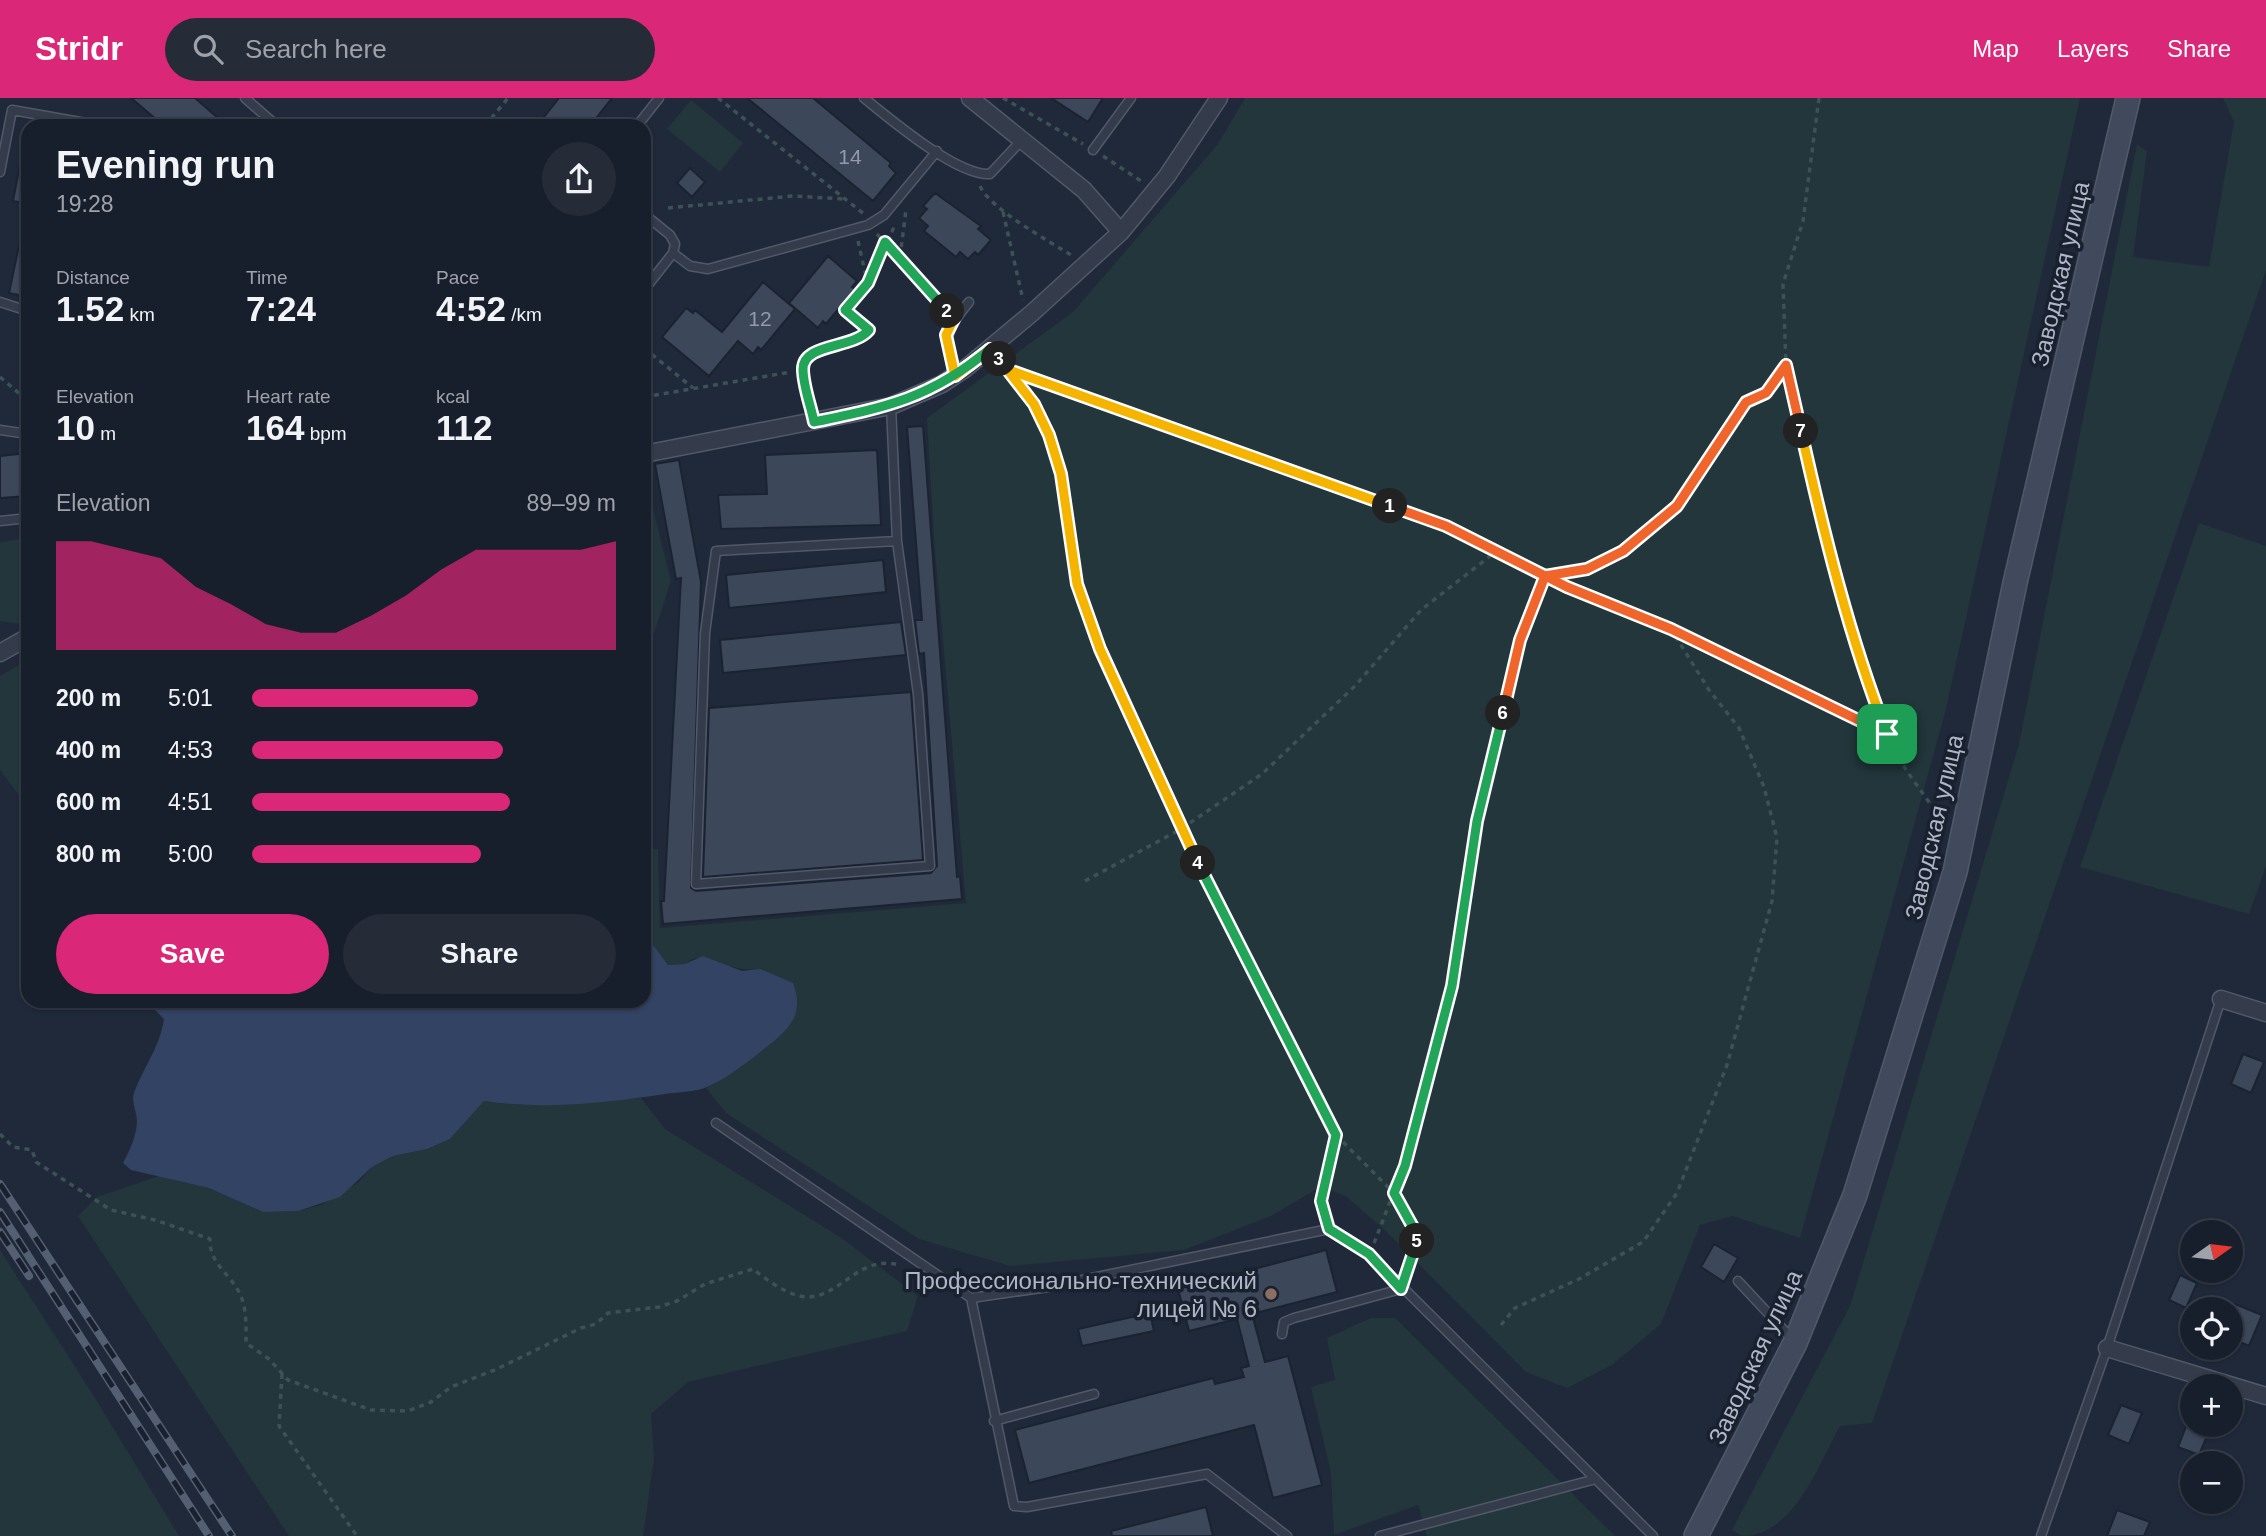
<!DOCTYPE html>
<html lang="en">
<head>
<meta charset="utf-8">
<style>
  body { margin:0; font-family:Helvetica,sans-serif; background:#252c38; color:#f1f3f6; height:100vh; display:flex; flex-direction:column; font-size:26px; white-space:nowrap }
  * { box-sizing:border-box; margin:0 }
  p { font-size:23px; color:#9fa2a9 }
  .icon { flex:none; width:38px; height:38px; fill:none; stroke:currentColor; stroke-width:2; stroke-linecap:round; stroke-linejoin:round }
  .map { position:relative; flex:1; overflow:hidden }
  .details { position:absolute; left:21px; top:21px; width:630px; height:889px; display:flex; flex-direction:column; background:#181f2c; border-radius:21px; box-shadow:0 2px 5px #0004,0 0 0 2px #363d48 }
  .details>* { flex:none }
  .needle { width:46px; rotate:76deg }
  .buttons { position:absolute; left:2180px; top:1122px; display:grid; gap:14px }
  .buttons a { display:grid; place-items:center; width:63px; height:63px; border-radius:50%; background:#181f2c; box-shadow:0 2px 5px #0004,0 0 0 2px #363d48; font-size:35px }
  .pin { position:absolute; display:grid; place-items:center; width:60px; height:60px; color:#fff; margin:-30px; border-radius:14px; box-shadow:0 4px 10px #0006 }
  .km { position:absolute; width:35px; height:35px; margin:-18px; border-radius:50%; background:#222; color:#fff; font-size:19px; line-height:35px; text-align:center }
  .round { display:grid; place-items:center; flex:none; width:74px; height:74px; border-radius:37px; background:#252c38 }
  .headline { display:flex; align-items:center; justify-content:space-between; height:119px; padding:0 35px }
  h1 { font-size:38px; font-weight:700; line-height:52px }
  .metrics { display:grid; grid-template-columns:repeat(3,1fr); gap:10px; height:119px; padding:7px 35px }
  .metrics div { display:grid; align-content:center }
  .metrics b { font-size:35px; font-weight:700 }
  .metrics small { font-size:19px; font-weight:400 }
  .metrics p { font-size:19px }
  .chart { height:196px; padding:14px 35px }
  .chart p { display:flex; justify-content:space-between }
  .chart svg { width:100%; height:126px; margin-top:7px; fill:#db2777; opacity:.7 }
  .button { display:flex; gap:14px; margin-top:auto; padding:14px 35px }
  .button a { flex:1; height:80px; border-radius:42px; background:#db2777; color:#fff; font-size:28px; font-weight:700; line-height:80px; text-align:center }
  .button a+a { background:#252c38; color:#f1f3f6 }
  ul { padding:0 35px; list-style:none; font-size:23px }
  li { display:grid; grid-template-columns:112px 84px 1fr; align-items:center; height:52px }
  li i { height:18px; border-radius:9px; background:#db2777 }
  header { display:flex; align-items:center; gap:42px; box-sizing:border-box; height:98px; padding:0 35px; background:#db2777; color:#fff }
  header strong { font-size:33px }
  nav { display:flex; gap:38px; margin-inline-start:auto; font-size:24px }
  .search { width:490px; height:63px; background:#252c38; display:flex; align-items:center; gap:18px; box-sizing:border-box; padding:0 24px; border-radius:38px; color:#9fa2a9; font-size:26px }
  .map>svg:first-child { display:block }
  .green { fill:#22363b }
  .water { fill:#324363 }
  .building { fill:#3c475a; stroke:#1b2331; stroke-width:2 }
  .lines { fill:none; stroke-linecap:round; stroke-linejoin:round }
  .lane-casing { stroke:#515968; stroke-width:11 }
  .street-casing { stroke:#515968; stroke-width:19 }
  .secondary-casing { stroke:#515968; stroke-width:26 }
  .path { stroke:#3c5255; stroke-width:3.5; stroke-dasharray:5 5; stroke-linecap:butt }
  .lane { stroke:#343b4a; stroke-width:8 }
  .street { stroke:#343b4a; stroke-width:16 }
  .secondary { stroke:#414a5d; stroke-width:23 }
  .rail-casing { stroke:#555f72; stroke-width:8 }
  .rail { stroke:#19212f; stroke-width:5; stroke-dasharray:16; stroke-linecap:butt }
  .split-1-casing { stroke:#fff; stroke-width:14 }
  .split-2-casing { stroke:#fff; stroke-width:14 }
  .split-3-casing { stroke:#fff; stroke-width:14 }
  .split-4-casing { stroke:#fff; stroke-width:14 }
  .split-5-casing { stroke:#fff; stroke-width:14 }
  .split-6-casing { stroke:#fff; stroke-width:14 }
  .split-7-casing { stroke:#fff; stroke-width:14 }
  .split-8-casing { stroke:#fff; stroke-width:14 }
  .split-1 { stroke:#f0652b; stroke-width:9 }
  .split-2 { stroke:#f5b400; stroke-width:9 }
  .split-3 { stroke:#22a559; stroke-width:9 }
  .split-4 { stroke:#f5b400; stroke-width:9 }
  .split-5 { stroke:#22a559; stroke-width:9 }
  .split-6 { stroke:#22a559; stroke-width:9 }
  .split-7 { stroke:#f0652b; stroke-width:9 }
  .split-8 { stroke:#f5b400; stroke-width:9 }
  .education-dot { fill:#8d6e63; stroke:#19212f; stroke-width:2.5 }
  .labels { text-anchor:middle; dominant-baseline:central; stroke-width:7; stroke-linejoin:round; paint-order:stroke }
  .number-label { font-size:21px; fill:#929aac }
  .street-label { font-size:24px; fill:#aeb6c7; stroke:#19212f }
  .poi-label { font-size:24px; fill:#aeb6c7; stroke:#19212f; text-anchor:end }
</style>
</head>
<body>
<header>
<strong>Stridr</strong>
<div class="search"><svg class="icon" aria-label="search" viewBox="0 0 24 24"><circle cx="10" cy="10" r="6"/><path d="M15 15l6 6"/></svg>Search here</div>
<nav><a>Map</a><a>Layers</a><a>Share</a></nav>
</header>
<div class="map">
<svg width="2266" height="1438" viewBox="0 0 2266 1438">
  <rect width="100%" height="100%" fill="#20293a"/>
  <path class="green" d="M1245,0H2080L1946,611L1800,1140L1733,1118L1700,1127L1661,1226L1612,1267L1567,1290L1526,1274L1390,1137L1347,1099L1322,1088L1273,1117L1184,1152L1010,1168L919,1141L726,1015L706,990L743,968L760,871C737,874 717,863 694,860L685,866L668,867L651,844L644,841V751H658L660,830L966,805L934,440L927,320L1073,214L1218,46Z
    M2223,0H2266V172L1872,1325L1840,1328C1819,1366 1794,1438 1742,1438L1732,1432L1850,1208L2019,646L2137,46L2147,53L2133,159L2209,169L2234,24Z
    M691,2L743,45L720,74L667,31Z
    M644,375L671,483L653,538L649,592L644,609Z
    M2199,425L2266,448V768L2249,816L2080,769Z
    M28,440V523L21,526L0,523V444Z
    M28,562V709L0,672V578Z
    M641,1000L665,1031L840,1139L918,1198L907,1233L688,1284L651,1316L654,1360L643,1438H289L78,1118L97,1099L159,1078L209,1090L263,1114L298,1113L322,1107L359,1084L372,1069L393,1058L427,1051L450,1041L484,1003C536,1012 589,1004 641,1000Z
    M0,1152L95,1300L179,1438H0Z
    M1371,1220H1395L1615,1438H1427L1418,1407L1334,1437L1331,1375L1311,1289L1335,1282L1327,1240Z"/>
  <path class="water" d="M644,841L651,844L668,867L685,866L703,858L742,873L760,871L793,885C804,914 792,929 769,947C750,962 730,979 707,989C695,994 678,994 665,996C606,1005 543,1012 484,1003L450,1041L427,1051L393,1058L372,1069L340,1099L298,1113L263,1114L209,1090L131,1072L123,1065C130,1052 136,1039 137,1024C137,1013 130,1003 135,992C145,967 160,948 164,921L146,903H644Z"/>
  <path class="building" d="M131,0H195L227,28H164Z
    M559,0H612L590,28H537Z
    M747,0H813L891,65L889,68L896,75L873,103Z
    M1051,0H1103L1088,24Z
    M21,61L28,62V106L13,103Z
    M690,70L705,84L692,99L677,85Z
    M935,95L981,128L978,131L991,142L978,157L975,154L968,161L960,154L956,159L924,133L928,128L919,120L927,111L923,108Z
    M21,138H28V199L9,195Z
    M828,158L857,183L852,189L855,191L826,226L823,223L818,230L789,205Z
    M763,184L795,211L761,252L758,249L753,256L738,243L709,278L662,239L686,210L693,215L695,212L722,234Z
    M923,328L957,779L960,778L962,801L663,826L661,803H664L681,480L676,481L655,366L679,362L701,484L691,790L696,793L931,775L937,768L924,555L919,556L915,522H922L907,329Z
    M877,352L881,427L721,431L718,397L767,396L765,357Z
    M28,355V398L0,400V358Z
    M883,462L886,494L729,510L726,477Z
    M901,524L906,557L723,575L720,542Z
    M911,594L923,762L703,779L709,610Z
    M2243,956L2264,964L2251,995L2231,986Z
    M1714,1146L1738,1160L1724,1184L1701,1169Z
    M1326,1152L1337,1194L1252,1216L1265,1264L1288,1258L1322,1387L1273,1400L1254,1327L1029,1385L1015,1332L1213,1280L1215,1286L1244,1279L1241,1270L1249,1268L1237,1221L1189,1233L1178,1191Z
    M2180,1177L2197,1185L2186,1210L2169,1202Z
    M2235,1206L2262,1217L2249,1248L2231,1240V1216Z
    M1150,1215L1154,1233L1082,1248L1078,1231Z
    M2121,1307L2142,1315L2129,1346L2108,1337Z
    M2187,1326H2212L2199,1357L2178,1349Z
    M1206,1409L1213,1438H1112L1111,1433Z
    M2117,1412L2150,1424L2144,1438H2107Z"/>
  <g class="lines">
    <g class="lane-casing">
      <path id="lane" d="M245,0L277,28
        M864,0C890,21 957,78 990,76L1021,43
        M637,28L659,0
        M1093,52L1131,0
        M0,74L12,12L103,28
        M644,116L670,137L675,146L673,155L690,168L708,171L868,127L884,117L937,53
        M644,192L673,155
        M0,204L28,213
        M955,278C944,240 944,235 969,204
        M891,308L897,443L918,596L930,768L696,786L705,535L716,453L897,443
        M814,324C811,308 803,288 803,271C803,245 853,251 869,232
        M0,332L28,336
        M0,423L28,420
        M716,1025L971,1200L1048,1189L1329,1131L1369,1156L1653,1438
        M1738,1183L1793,1242
        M971,1200L1014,1408L1027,1409L1207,1376L1287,1438
        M1282,1236L1284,1224L1294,1220L1401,1191
        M994,1323L1094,1296
        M1380,1438L1596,1381
        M2041,1438L2107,1250L2221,901"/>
    </g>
    <g class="street-casing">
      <path id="street" d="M970,0L1084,92L1121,134
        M644,356L891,308L942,286L966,270L1032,215L1121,134L1167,78L1219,0
        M0,555L28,539
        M2221,901L2266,915
        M2107,1250L2266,1298"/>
    </g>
    <g class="secondary-casing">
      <path id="secondary" d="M1696,1438L1795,1245L1855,1097L1955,774L2015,485L2128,0"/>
    </g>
    <path class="path" d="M718,0L864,116
      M1003,0L1083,46
      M1819,0L1803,123L1783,186L1786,267L1836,482L1862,572L1887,636L1906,672L1934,711L1942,734
      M485,28L508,0
      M1103,58L1141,83
      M980,88C990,111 1049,143 1071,157
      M668,110L793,98L844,101
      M1003,114L1023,202
      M877,136L947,213
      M858,143L867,183
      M900,159L906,112
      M859,224L845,212L868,185L895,127
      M644,250L693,290
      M1000,263L1034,305L1049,337L1061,376L1077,486L1100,551L1181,731L1336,1037L1321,1103L1326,1121
      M1011,273L1185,338L1446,428L1567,489L1671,531L1887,636
      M0,279L28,303
      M644,299L791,274
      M1085,783L1181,731L1262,676L1355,588L1421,512L1489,459L1493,452
      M0,1036L13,1049L32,1052L36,1064L111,1112L155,1122L210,1141C209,1165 229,1175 239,1194C247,1209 246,1228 246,1245L269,1261L288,1282L371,1312L408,1313L431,1304L451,1289L497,1271L581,1230L596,1226L608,1215L659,1209L677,1203L705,1186L753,1171C767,1182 788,1198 807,1199C841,1199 859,1156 899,1167
      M1336,1037L1394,1095L1419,1140L1406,1177
      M1374,1145C1408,1061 1434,975 1452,886C1463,832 1467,777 1477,723C1492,643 1514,553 1545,478L1587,471L1623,453L1677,408L1746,304L1766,295L1786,267
      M1501,1227L1515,1210L1579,1181L1643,1144L1677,1095L1727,967L1772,803L1777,740L1764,689L1739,630L1709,592L1671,531
      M282,1276L279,1328L357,1438"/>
    <use href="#lane" class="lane"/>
    <use href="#street" class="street"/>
    <use href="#secondary" class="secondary"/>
    <g class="rail-casing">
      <path id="rail" d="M0,1086L232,1438
        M0,1114L209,1438
        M0,1134L29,1178"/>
    </g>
    <use href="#rail" class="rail"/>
  </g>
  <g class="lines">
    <g class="split-1-casing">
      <path id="split-1" d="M1390,408L1446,428L1567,489L1671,531L1887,636"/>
    </g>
    <g class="split-2-casing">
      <path id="split-2" d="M947,213L954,221L946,237L955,278L990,251L1009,272L1390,408"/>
    </g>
    <g class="split-3-casing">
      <path id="split-3" d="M947,213L885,144L868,185L845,212L869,232C853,251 803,245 803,271C803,288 811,308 814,324C887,309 931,300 990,251L999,261"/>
    </g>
    <g class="split-4-casing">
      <path id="split-4" d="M999,261L1034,306L1049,337L1061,376L1077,486L1100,551L1198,765"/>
    </g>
    <g class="split-5-casing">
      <path id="split-5" d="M1198,765L1336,1037L1321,1103L1329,1131L1369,1156L1401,1191L1417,1143"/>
    </g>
    <g class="split-6-casing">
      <path id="split-6" d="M1417,1143L1419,1140L1394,1095L1405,1068L1452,888L1477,723L1503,615"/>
    </g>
    <g class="split-7-casing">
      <path id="split-7" d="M1503,615L1520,542L1545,478L1587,471L1623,453L1677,408L1746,304L1766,295L1786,267L1801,333"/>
    </g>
    <g class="split-8-casing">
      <path id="split-8" d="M1801,333C1824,436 1849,538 1887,636"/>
    </g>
    <use href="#split-1" class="split-1"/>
    <use href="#split-2" class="split-2"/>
    <use href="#split-3" class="split-3"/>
    <use href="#split-4" class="split-4"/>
    <use href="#split-5" class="split-5"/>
    <use href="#split-6" class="split-6"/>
    <use href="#split-7" class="split-7"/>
    <use href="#split-8" class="split-8"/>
  </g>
  <circle class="education-dot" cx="1271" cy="1196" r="7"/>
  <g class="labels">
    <g class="number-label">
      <text x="850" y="58">14</text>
      <text x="760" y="220">12</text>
    </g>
    <g class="street-label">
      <text transform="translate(2060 176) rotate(-77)">Заводская улица</text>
      <text transform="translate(1934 729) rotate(-77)">Заводская улица</text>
      <text transform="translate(1755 1259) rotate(-65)">Заводская улица</text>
    </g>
    <g class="poi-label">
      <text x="1257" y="1182">Профессионально-технический<tspan x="1257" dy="28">лицей № 6</tspan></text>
    </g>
  </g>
</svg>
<div class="buttons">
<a><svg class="needle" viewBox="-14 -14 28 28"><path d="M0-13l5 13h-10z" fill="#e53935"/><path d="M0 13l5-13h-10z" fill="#9fa2a9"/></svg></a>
<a><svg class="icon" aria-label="locate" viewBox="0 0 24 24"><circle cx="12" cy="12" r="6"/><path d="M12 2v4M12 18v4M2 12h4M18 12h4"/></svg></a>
<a>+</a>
<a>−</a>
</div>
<div class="pin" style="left:1887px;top:636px;background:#1e9e55"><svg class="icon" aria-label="arrive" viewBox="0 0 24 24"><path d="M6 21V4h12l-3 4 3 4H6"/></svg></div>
<b class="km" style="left:1390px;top:408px">1</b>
<b class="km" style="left:947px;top:213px">2</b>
<b class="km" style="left:999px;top:261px">3</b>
<b class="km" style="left:1198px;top:765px">4</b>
<b class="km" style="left:1417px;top:1143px">5</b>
<b class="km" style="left:1503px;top:615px">6</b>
<b class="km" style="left:1801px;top:333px">7</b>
<section class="details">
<div class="headline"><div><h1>Evening run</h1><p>19:28</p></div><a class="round"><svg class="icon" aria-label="share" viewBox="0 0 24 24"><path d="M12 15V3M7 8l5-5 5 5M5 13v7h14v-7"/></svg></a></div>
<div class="metrics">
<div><p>Distance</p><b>1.52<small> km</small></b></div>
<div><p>Time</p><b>7:24</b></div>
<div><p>Pace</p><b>4:52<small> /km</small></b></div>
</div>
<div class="metrics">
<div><p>Elevation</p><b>10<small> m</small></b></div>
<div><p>Heart rate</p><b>164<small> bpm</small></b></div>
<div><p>kcal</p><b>112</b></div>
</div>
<div class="chart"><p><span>Elevation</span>89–99 m</p>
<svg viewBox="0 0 160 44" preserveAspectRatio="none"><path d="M0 44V6L10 6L20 9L30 12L40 22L50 28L60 35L70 38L80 38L90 32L100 25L110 16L120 9L130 9L140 9L150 9L160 6V44z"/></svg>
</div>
<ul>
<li><b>200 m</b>5:01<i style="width:62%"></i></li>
<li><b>400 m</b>4:53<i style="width:69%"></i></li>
<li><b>600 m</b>4:51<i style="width:71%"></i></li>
<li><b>800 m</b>5:00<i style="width:63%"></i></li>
</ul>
<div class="button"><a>Save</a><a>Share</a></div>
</section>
</div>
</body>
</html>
